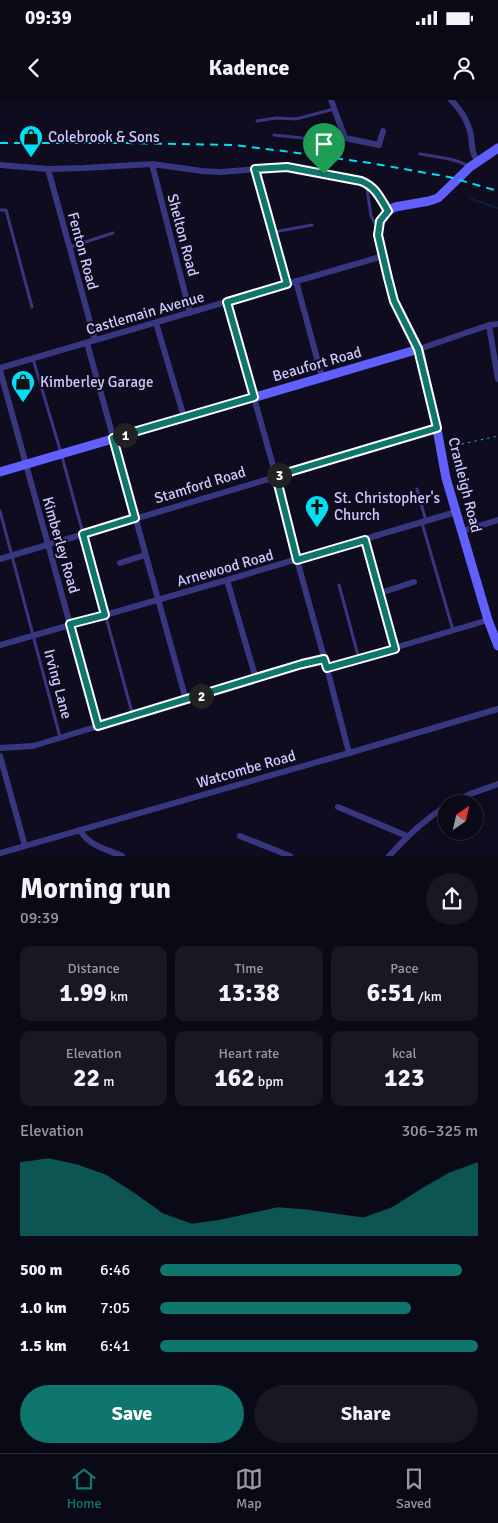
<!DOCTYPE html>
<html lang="en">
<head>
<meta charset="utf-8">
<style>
  body { margin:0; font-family:Signika,sans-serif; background:#181723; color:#f1f3f6; height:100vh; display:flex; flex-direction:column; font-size:19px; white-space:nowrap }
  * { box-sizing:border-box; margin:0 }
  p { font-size:16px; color:#999aa1 }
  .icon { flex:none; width:28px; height:28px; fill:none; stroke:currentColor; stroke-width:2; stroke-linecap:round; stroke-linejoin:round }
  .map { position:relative; height:756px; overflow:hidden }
  .panel { display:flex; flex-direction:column; background:#0a0916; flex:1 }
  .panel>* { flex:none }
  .needle { width:32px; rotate:34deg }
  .buttons { position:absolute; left:438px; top:695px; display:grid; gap:10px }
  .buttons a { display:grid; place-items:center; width:45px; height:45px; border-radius:50%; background:#0a0916; box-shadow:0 2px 8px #0003,0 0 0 1px #2a2a35; font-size:25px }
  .pin { position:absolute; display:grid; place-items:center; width:42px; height:42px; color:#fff; margin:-51px -21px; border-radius:50% 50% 50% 0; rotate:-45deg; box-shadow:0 0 5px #0007 }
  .pin .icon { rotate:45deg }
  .km { position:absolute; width:25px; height:25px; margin:-12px; border-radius:50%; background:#222; color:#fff; font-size:14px; line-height:25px; text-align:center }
  .round { display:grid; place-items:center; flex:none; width:52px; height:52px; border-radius:26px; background:#181723 }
  .head { display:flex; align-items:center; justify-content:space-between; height:85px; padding:0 20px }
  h1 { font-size:28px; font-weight:700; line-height:38px }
  .figures { display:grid; grid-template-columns:repeat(3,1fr); gap:8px; height:85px; padding:5px 20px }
  .figures div { display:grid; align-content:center; border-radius:10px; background:#181723; text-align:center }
  .figures b { font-size:25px; font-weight:700 }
  .figures small { font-size:14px; font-weight:400 }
  .figures p { font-size:14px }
  .chart { height:140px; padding:10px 20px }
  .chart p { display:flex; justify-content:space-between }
  .chart svg { width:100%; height:90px; margin-top:5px; fill:#0f766e; opacity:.7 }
  .primary-button { display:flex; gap:10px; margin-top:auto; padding:10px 20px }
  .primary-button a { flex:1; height:58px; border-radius:30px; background:#0f766e; color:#fff; font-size:20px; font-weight:700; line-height:58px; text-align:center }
  .primary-button a+a { background:#181723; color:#f1f3f6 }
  ul { padding:0 20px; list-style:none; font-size:16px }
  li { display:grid; grid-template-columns:80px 60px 1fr; align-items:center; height:38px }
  li i { height:12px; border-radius:6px; background:#0f766e }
  .status { display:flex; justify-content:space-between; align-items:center; height:35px; padding:0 25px; background:#0a0916; direction:ltr }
  .status svg { height:14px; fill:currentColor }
  header { display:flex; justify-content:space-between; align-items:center; height:65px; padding:0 20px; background:#0a0916; font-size:22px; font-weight:700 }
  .dock { display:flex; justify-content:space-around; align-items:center; height:70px; border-top:1px solid #2a2a35; background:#0a0916; font-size:14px; color:#999aa1 }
  .dock a { display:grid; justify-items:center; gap:2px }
  .dock .active { color:#0f766e }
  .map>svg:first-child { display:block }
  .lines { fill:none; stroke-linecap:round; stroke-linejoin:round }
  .stream { stroke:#0a1e3f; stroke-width:2 }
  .path { stroke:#2bb0a6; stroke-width:1; stroke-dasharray:2.5 4; stroke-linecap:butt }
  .lane { stroke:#37367e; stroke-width:3 }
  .street { stroke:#37367e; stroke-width:6 }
  .secondary { stroke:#6160ff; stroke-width:9 }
  .rail { stroke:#00e0f4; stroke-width:2; stroke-dasharray:8 6; stroke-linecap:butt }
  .route-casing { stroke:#fff; stroke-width:10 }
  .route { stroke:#0f766e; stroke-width:6 }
  .labels { text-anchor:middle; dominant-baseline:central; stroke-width:4; stroke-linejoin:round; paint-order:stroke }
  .poi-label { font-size:15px; fill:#cec9ff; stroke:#0e0c1e; text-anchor:start }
  .street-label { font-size:15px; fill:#cec9ff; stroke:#0e0c1e }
</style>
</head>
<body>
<div class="status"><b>09:39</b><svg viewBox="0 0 49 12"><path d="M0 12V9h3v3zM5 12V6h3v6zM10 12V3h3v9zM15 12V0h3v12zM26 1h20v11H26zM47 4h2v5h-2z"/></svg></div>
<header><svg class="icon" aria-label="back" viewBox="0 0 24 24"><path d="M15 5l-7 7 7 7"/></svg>Kadence<svg class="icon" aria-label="person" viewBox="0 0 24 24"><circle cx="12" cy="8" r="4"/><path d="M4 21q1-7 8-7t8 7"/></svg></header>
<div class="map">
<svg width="498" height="756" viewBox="0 0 498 756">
  <rect width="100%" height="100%" fill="#0e0c1e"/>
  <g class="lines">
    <path class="stream" d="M471,99L498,108"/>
    <path class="path" d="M449,347L498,336"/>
    <path class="lane" d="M257,21L276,18L296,19L334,9
      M274,35L340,42L344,37
      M420,54C436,57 455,58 470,67
      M368,84L367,89L371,116L374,122L379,121
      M0,110H6L32,207
      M274,132L312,125
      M70,147L113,133
      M33,259L61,353L133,616
      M417,389L426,421
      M0,411L60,637
      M422,423L453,530
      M339,485L359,559"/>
    <path class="street" d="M331,0L345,38L379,45L383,31
      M451,0C459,8 467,20 470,31C473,43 470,51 478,62
      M152,64L190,213
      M0,65L48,69L84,68L152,64L202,71L220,72L287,67L361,81C377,87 380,98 388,111
      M48,69L95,240
      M255,69L287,184
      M296,181L322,277
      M227,202L276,376L297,460L327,568L349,653
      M156,223L184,317
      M489,225L498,279
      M87,243L186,600
      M419,249L489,225L498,224
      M0,268L383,156
      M0,270L98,626
      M462,431L498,420
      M365,440L395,549
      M0,459L437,329
      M120,463L145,455
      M227,480L256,579
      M380,493L414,482
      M0,545L227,480L456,412
      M327,568L488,520
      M0,648L33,646L302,564L324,559
      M0,656L25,746
      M449,704L470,694L498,684
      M338,707L407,736
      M80,730C89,746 106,749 122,756
      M240,736L290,756
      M0,753L349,653L498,609
      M389,756C407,736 424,720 446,706"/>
    <path class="secondary" d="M498,48L470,67L438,98L429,101L395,107L388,111L380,121L378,135L394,201L419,249L437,329L446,378L488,520L498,546
      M0,372L419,249"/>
    <path class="rail" d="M0,43H126L233,45L283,51L370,63L449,77L498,91"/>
  </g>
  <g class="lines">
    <g class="route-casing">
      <path id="route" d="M287,67L361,81C376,87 380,98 388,111L380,121L378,135L388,178L394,201L418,249L437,328L276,376L297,460L365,440L395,549L327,568L324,559L302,564L98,626L70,524L105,515L83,434L135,418L113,338L254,297L227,202L287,184L255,69Z"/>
    </g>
    <use href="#route" class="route"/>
  </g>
  <defs>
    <g id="shop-pin" transform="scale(1.25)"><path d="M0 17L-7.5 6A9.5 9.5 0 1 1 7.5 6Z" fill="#00e0f4" stroke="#0e0c1e"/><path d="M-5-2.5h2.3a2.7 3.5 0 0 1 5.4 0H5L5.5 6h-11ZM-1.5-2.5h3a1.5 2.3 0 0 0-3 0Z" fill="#111"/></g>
    <g id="church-pin" transform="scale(1.25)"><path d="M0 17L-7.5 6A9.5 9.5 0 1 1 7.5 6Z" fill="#00e0f4" stroke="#0e0c1e"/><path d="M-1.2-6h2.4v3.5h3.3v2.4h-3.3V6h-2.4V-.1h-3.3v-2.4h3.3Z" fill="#111"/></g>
  </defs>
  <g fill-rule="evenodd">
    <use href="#shop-pin" x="31" y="37"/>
    <use href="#shop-pin" x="23" y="282"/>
    <use href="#church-pin" x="317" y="407"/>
  </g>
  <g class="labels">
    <g class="poi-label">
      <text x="48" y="37">Colebrook &amp; Sons</text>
      <text x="40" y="282">Kimberley Garage</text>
      <text x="334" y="398">St. Christopher's<tspan x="334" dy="17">Church</tspan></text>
    </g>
    <g class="street-label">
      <text transform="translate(183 135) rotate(75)">Shelton Road</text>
      <text transform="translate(83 151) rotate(75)">Fenton Road</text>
      <text transform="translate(145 213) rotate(-16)">Castlemain Avenue</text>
      <text transform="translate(317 264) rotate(-16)">Beaufort Road</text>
      <text transform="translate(200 385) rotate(-17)">Stamford Road</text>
      <text transform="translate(465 385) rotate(76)">Cranleigh Road</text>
      <text transform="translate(61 445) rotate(74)">Kimberley Road</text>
      <text transform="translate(225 468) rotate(-16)">Arnewood Road</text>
      <text transform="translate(58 584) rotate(75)">Irving Lane</text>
      <text transform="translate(246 669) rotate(-16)">Watcombe Road</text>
    </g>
  </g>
</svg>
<div class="buttons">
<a><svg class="needle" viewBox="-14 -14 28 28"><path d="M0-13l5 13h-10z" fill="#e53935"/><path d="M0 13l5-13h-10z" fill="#999aa1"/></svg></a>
</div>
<div class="pin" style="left:324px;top:74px;background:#1e9e55"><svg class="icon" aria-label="arrive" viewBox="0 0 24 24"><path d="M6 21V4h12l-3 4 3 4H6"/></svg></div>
<b class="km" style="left:125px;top:335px">1</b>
<b class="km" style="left:201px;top:596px">2</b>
<b class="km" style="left:279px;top:375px">3</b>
</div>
<section class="panel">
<div class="head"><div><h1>Morning run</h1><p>09:39</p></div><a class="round"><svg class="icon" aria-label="share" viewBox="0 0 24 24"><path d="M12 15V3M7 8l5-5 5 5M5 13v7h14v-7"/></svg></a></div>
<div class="figures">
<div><p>Distance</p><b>1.99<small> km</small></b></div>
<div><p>Time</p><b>13:38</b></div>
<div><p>Pace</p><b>6:51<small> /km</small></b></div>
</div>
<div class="figures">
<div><p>Elevation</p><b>22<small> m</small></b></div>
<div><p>Heart rate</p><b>162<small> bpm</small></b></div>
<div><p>kcal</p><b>123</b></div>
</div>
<div class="chart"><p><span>Elevation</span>306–325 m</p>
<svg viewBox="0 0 160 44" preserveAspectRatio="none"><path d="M0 44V8L10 6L20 9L30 14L40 23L50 33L60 38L70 36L80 33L90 30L100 31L110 33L120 35L130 30L140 21L150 13L160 8V44z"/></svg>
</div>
<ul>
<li><b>500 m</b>6:46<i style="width:95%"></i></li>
<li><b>1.0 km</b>7:05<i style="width:79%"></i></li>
<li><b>1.5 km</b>6:41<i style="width:100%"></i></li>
</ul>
<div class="primary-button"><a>Save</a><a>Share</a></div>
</section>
<nav class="dock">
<a class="active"><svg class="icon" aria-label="home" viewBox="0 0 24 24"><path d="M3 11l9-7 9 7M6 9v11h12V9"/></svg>Home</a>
<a><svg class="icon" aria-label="map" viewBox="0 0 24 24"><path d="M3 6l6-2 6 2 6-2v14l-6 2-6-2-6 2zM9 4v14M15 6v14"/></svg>Map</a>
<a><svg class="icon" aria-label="saved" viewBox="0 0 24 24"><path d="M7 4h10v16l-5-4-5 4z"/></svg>Saved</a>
</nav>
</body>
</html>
